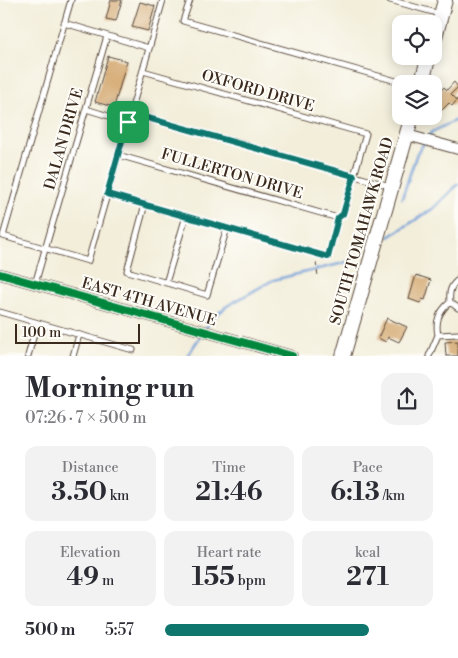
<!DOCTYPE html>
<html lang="en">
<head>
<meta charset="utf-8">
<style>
  body { margin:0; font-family:"Libre Bodoni",serif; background:#f2f2f3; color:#2b2b33; height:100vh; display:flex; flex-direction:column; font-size:19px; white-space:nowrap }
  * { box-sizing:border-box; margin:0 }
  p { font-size:16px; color:#7c7c81 }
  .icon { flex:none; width:28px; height:28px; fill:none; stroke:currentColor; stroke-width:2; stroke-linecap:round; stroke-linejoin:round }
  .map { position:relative; height:356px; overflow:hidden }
  .sheet { display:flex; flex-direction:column; background:#fff; flex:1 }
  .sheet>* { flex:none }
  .buttons { position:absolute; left:392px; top:15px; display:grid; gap:10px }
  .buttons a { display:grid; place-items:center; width:50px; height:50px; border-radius:10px; background:#fff; box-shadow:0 2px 12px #0003; font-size:25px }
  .scale { position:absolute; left:15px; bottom:12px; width:125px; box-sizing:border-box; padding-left:5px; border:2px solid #3b2a1e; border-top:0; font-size:14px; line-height:18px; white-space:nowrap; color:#3b2a1e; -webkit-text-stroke:4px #fdfcf7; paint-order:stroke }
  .pin { position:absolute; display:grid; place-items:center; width:42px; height:42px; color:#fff; margin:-21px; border-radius:10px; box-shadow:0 2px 8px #0006 }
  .round { display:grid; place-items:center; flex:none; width:52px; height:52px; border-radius:15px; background:#f2f2f3 }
  .headline { display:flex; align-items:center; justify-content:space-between; height:85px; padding:0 25px }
  h1 { font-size:28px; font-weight:700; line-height:38px }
  .metrics { display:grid; grid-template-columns:repeat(3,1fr); gap:8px; height:85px; padding:5px 25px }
  .metrics div { display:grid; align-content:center; border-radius:12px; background:#f2f2f3; text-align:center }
  .metrics b { font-size:25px; font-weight:700 }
  .metrics small { font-size:14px; font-weight:400 }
  .metrics p { font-size:14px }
  ul { padding:0 25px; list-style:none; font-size:16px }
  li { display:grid; grid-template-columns:80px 60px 1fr; align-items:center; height:38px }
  li i { height:12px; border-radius:6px; background:#0f766e }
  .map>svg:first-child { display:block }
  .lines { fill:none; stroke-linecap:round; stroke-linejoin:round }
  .stream { stroke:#709ed8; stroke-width:2.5 }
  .building { fill:#d6ac76 }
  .service-casing { stroke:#57473a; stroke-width:7 }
  .minor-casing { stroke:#57473a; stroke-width:12 }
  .secondary-casing { stroke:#57473a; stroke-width:16 }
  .path { stroke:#57473a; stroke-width:1; stroke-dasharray:4 4; stroke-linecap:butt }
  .service { stroke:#fff; stroke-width:5 }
  .minor { stroke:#fff; stroke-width:10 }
  .secondary { stroke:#fff; stroke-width:14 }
  .cycleway-casing { stroke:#fdfcf7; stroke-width:11 }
  .cycleway { stroke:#00873e; stroke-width:8 }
  .route-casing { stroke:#fff; stroke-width:10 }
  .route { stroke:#0f766e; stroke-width:6 }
  .labels { text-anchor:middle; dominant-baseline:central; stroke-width:4; stroke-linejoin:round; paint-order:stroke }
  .street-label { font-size:15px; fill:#3b2a1e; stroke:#fdfcf7 }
</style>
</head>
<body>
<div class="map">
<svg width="458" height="356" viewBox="0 0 458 356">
  <rect width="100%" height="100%" fill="#fdfcf7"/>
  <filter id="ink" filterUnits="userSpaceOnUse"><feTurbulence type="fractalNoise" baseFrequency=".02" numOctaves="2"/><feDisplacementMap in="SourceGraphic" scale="10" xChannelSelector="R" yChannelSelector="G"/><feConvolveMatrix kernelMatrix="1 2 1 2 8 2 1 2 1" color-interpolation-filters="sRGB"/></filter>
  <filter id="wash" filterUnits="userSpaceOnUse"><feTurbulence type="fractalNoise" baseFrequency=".0096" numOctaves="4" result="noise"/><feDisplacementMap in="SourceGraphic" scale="20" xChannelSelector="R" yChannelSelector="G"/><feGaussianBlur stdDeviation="1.12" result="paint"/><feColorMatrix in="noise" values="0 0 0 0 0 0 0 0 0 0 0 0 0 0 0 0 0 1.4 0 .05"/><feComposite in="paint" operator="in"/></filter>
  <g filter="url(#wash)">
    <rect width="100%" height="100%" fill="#f3eeda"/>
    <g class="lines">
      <path class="stream" d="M428,138L432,132L458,119
        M402,198L417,153L425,142
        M389,237L434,208L458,184
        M205,329L214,317L227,306L273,280L352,261
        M187,356L202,334"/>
    </g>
    <g id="blocks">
      <path class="building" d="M111,0H122L116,21L106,19Z
        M140,2L155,6L148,31L132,27Z
        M108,56L127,61L114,107L95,102Z
        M454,82L458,87L451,94L457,100L452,106L449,103L442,110L434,103V99L444,87L447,90Z
        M416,275L431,280L425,300L422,299L420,303L409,299Z
        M387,318L407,327L399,342L388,337L386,342L378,338Z
        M458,341V356H446L445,342Z"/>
    </g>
  </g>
  <g filter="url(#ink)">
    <use href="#blocks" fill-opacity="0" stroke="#57473a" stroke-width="1"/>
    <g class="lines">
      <g class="service-casing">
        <path id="service" d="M71,0L3,236L88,261L163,0
          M190,0L183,21L407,84
          M390,0L440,14
          M64,23L149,48
          M86,109L128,122
          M131,113L390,186
          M118,155L338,218
          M107,194L328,257L338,218L343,214L366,134L143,71
          M145,204L127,271L207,295L227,228
          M458,280C450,286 449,293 450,302L458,308
          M166,283L186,216
          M35,284L107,36
          M450,302C439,312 435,321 438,335L458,334
          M0,312L133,350
          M28,356L37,323
          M73,356L79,335
          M429,356L438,335"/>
      </g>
      <g class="minor-casing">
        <path id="minor" d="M407,135L458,149
          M0,274L292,356"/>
      </g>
      <g class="secondary-casing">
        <path id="secondary" d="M434,41L445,0
          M421,84L429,56
          M343,356L412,116"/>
      </g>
      <path class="path" d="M316,263L318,276"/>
      <use href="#service" class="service"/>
      <use href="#minor" class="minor"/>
      <use href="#secondary" class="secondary"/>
      <g class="cycleway-casing">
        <path id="cycleway" d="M0,274L292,356"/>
      </g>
      <use href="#cycleway" class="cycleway"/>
    </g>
  </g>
  <g class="lines" filter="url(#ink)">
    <g class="route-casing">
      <path id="route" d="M130,113L354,176L343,214L338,218L328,257L107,194Z"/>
    </g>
    <use href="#route" class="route"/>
  </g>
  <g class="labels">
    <g class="street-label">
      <text transform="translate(258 91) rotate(16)">OXFORD DRIVE</text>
      <text transform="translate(64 139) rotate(-74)">DALAN DRIVE</text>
      <text transform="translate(232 174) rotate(16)">FULLERTON DRIVE</text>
      <text transform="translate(362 231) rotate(-74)">SOUTH TOMAHAWK ROAD</text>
      <text transform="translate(149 302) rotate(16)">EAST 4TH AVENUE</text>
    </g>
  </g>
</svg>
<div class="buttons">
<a><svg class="icon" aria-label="locate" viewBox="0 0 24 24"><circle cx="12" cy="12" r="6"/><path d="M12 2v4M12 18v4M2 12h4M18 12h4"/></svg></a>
<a><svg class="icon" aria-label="layers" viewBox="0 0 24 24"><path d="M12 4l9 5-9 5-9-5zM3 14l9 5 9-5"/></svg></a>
</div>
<div class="scale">100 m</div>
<div class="pin" style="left:128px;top:122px;background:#1e9e55"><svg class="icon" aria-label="arrive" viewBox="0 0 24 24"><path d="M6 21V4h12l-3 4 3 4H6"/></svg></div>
</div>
<section class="sheet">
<div class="headline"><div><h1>Morning run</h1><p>07:26 · 7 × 500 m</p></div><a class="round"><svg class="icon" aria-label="share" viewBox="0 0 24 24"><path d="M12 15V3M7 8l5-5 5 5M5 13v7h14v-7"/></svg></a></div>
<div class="metrics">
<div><p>Distance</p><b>3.50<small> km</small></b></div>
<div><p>Time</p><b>21:46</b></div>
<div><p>Pace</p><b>6:13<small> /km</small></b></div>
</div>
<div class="metrics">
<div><p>Elevation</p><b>49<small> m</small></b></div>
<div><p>Heart rate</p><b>155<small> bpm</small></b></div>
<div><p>kcal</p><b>271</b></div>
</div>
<ul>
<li><b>500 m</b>5:57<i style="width:76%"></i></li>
</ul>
</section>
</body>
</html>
